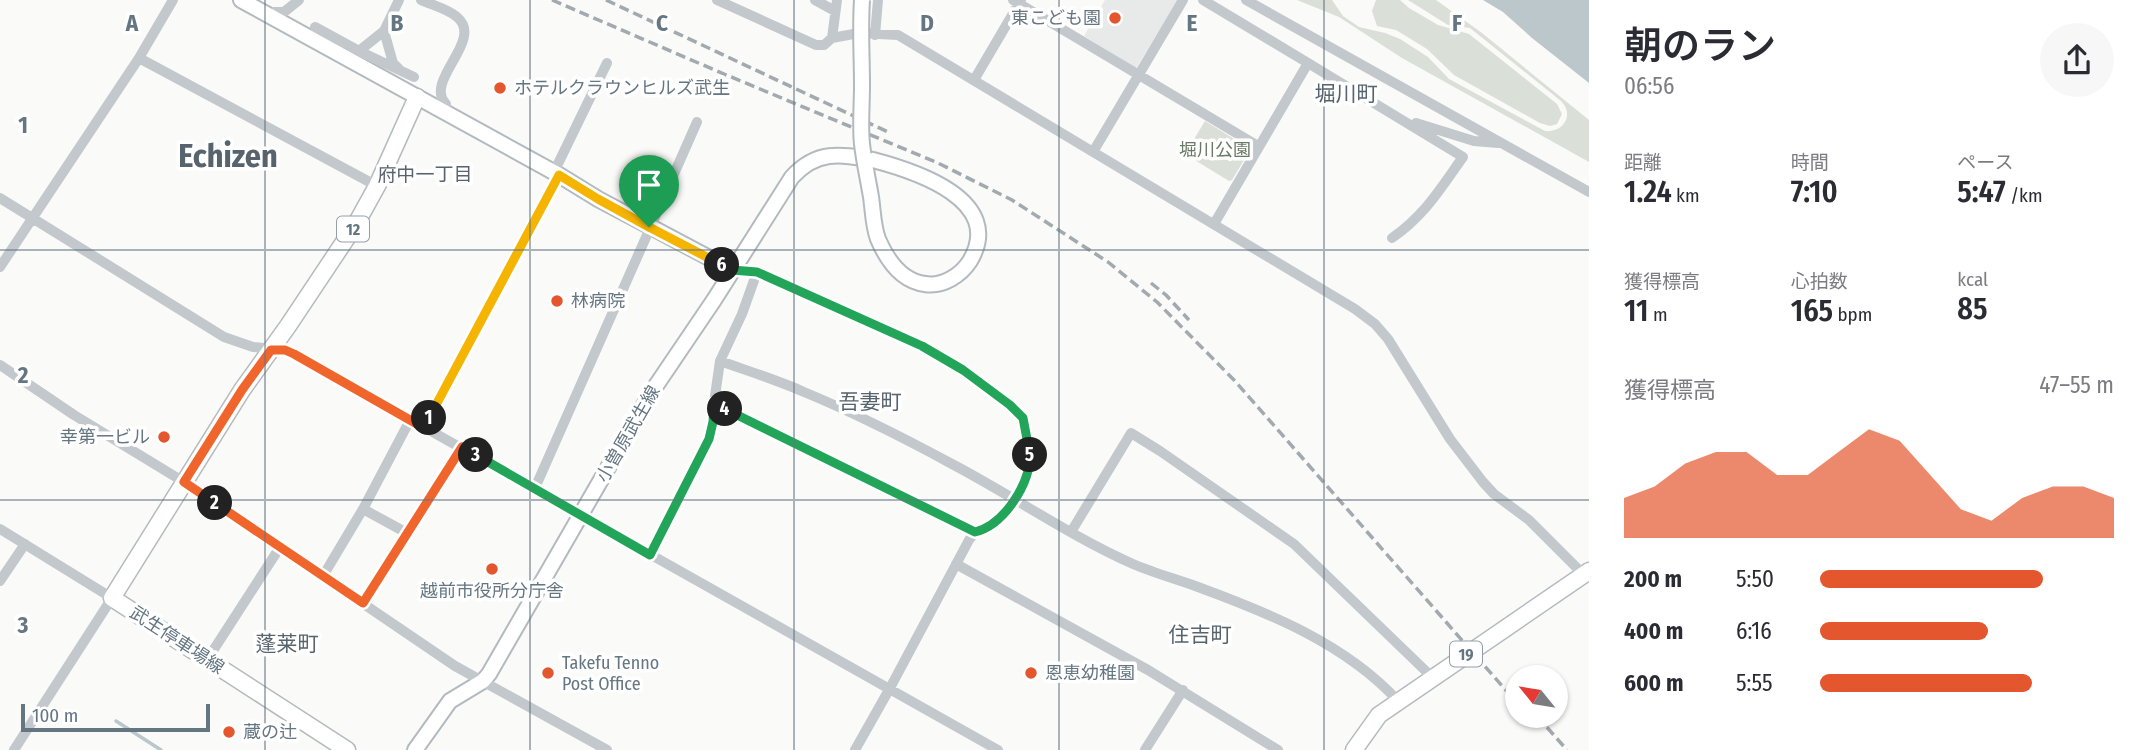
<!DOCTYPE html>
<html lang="ja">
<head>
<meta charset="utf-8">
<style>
  body { margin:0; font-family:"Fira Sans Condensed","Noto Sans JP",sans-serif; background:#f7f7f7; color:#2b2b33; height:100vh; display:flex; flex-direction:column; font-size:26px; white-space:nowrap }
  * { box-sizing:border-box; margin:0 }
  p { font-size:23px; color:#7c7c81 }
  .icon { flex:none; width:38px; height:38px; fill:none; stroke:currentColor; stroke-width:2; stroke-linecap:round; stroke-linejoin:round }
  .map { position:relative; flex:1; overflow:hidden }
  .drawer { display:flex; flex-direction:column; background:#fff; width:560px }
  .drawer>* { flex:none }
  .needle { width:46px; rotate:300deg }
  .buttons { position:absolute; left:1505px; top:665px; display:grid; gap:14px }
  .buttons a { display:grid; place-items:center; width:63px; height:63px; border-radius:50%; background:#fff; box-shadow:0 2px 5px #0004; font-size:35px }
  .scale { position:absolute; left:21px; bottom:18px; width:189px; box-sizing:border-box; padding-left:7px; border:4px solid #657683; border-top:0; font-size:19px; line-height:24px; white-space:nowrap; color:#657683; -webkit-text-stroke:5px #fff; paint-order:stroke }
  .pin { position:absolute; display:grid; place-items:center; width:60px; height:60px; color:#fff; margin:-72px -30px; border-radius:50% 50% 50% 0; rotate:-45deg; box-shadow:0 0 7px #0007 }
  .pin .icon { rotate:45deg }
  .km { position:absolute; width:35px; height:35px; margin:-18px; border-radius:50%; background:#222; color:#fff; font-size:19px; line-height:35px; text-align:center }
  .round { display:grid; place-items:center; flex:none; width:74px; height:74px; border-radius:37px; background:#f7f7f7 }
  .headline { display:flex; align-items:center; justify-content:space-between; height:119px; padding:0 35px }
  h1 { font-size:38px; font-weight:600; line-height:52px }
  .stats { display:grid; grid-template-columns:repeat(3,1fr); gap:10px; height:119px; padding:7px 35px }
  .stats div { display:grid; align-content:center }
  .stats b { font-size:30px; font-weight:600 }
  .stats small { font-size:19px; font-weight:400 }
  .stats p { font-size:19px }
  .chart { height:196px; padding:14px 35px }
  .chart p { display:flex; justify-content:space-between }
  .chart svg { width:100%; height:126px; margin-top:7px; fill:#e4572e; opacity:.7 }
  ul { padding:0 35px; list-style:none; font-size:23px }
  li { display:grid; grid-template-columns:112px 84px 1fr; align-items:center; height:52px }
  li i { height:18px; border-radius:9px; background:#e4572e }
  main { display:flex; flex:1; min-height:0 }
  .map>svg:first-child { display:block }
  .built { fill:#e8e9e9 }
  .green { fill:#dadfd7 }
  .water { fill:#bbc7cb }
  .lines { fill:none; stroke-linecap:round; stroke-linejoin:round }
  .stream { stroke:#bbc7cb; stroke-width:3.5 }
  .secondary-casing { stroke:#b3babf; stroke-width:18 }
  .primary-casing { stroke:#b5babe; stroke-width:19 }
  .street { stroke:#c3c8cc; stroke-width:10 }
  .secondary { stroke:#fff; stroke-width:14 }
  .primary { stroke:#fff; stroke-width:16 }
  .rail { stroke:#a2aab0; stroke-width:3.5; stroke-dasharray:10 5; stroke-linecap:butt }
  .secondary-bridge-casing { stroke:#b3babf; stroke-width:18; stroke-linecap:butt }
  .secondary-bridge { stroke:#fff; stroke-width:14 }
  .split-1-casing { stroke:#fff; stroke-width:14 }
  .split-2-casing { stroke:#fff; stroke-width:14 }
  .split-3-casing { stroke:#fff; stroke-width:14 }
  .split-4-casing { stroke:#fff; stroke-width:14 }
  .split-5-casing { stroke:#fff; stroke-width:14 }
  .split-6-casing { stroke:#fff; stroke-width:14 }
  .split-7-casing { stroke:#fff; stroke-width:14 }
  .split-1 { stroke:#f5b400; stroke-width:9 }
  .split-2 { stroke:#f0652b; stroke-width:9 }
  .split-3 { stroke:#f0652b; stroke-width:9 }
  .split-4 { stroke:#22a559; stroke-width:9 }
  .split-5 { stroke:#22a559; stroke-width:9 }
  .split-6 { stroke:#22a559; stroke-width:9 }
  .split-7 { stroke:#f5b400; stroke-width:9 }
  .grid { fill:none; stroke:#657683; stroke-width:2; stroke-opacity:0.55 }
  .poi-dot { fill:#e4572e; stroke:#fff; stroke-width:2.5 }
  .labels { text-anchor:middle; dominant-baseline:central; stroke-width:7; stroke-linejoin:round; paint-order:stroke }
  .shield { fill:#fff; stroke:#939fa8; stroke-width:2 }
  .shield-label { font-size:16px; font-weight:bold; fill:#657683 }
  .poi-label { font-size:18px; fill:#657683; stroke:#fff; text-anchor:start }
  .park-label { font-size:18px; fill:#687a64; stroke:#fff }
  .street-label { font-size:18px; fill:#657683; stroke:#fff }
  .neighbourhood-label { font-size:19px; fill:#57646e; stroke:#fff }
  .quarter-label { font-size:21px; fill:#57646e; stroke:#fff }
  .town-label { font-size:32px; font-weight:bold; fill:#57646e; stroke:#fff }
  .grid-label { font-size:23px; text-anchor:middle; font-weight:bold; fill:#657683; stroke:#fff; stroke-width:7; stroke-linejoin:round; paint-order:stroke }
</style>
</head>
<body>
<main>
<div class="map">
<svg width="1589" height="750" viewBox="0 0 1589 750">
  <rect width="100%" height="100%" fill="#fafaf8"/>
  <path class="built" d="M1105,0H1178L1136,68L1084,36Z"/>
  <path class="green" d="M1297,0H1332L1343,16L1359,27L1385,33L1400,39L1428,57L1449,79L1545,131C1563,133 1575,115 1561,101L1470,28L1448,25L1408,0H1436L1482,33L1589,120V162L1402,58L1339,17Z
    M1376,0H1400L1409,8L1438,25L1469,34L1557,104L1562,114L1557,124L1550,126L1540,123L1454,75L1427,49L1396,30L1377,26L1372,11Z
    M1205,121L1244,145L1247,155L1232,180L1229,181L1185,154Z"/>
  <path class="water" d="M1483,0H1589V83L1532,38L1503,12Z"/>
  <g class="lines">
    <path class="stream" d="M116,721L161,750"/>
    <g class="secondary-casing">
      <path id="secondary" d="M241,0L559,175L598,199L732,270
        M415,750L450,701L483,681L489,674L651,393L714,300L792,177C817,150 839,154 873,160"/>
    </g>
    <g class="primary-casing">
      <path id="primary" d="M347,750L112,598L242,390L288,326L356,224L377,186L417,97
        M1354,750L1379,715L1589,571"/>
    </g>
    <path class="street" d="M421,0C432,5 448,9 457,17C485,40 423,81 446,104
      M717,0L816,45H824L832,38L837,0
      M815,0L835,11
      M1013,0L1258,146
      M1203,0L1308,63L1214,224
      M1246,0L1589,192
      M275,12H284L299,0
      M315,27L359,51L414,77
      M384,31L393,63L399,69
      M875,35L878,0
      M832,38L859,33L898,35L1355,309L1375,324L1388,339L1450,439L1483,482L1494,494L1529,520L1584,575L1589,577
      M359,51L384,31L399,0
      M139,58L377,186
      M1308,63L1463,157C1440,189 1425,215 1392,238
      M974,80L1021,0
      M1416,123L1474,141L1498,143
      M1093,152L1183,0
      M554,172L607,63
      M0,198L224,337L253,347L285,350L294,354L998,750
      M0,267L139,58L173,0
      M732,270L757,272L922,346L963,370L1010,405L1023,418L1031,450L1030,469L1009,509L986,530L975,532L969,540L890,688L855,750
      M720,361C748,371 777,380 804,392C855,413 904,438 952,464C1013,496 1070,536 1133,564C1154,573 1176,579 1198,587C1269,613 1346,644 1398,701
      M0,365L74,415L184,482L455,666L607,750
      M714,403L975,532
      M424,427L559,175
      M535,488L697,122
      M363,509L407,533
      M0,529L112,598L14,750
      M1071,532L1131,433L1160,451L1294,544L1432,677
      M650,555L709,439L713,422L714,403L720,361L742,314L757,272
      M956,564L1148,670L1278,750
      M323,576L363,509L410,420
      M0,581L25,544
      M363,603L462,447
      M207,660L280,547
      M1145,750L1183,690"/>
    <use href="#secondary" class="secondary"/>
    <use href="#primary" class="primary"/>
    <path class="rail" d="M552,0L724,74L938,163L1012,200L1108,262L1157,302L1235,381L1517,703
      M606,0L888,132
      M1151,283L1166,295L1189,320
      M1537,716L1567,750"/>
    <g class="secondary-bridge-casing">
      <path id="secondary-bridge" d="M862,0C860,29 862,57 862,85C862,105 860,125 862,144C864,162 868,179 871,197C873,210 873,226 878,239C887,260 901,281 925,284C943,287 961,275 970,261C1006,200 915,171 873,160"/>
    </g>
    <use href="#secondary-bridge" class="secondary-bridge"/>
  </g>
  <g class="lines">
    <g class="split-1-casing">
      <path id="split-1" d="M429,418L559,175L598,199L649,227"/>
    </g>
    <g class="split-2-casing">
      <path id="split-2" d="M215,503L184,482L242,390L271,350H285L294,354L424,428L429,418"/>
    </g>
    <g class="split-3-casing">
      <path id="split-3" d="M215,503L363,603L462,447L476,455"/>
    </g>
    <g class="split-4-casing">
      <path id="split-4" d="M476,455L650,555L709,439L713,422L714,403L725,409"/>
    </g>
    <g class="split-5-casing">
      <path id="split-5" d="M725,409L975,532C1004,525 1030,484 1030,455"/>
    </g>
    <g class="split-6-casing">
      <path id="split-6" d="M722,265L732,270L757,272L922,346L963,370L1010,405L1023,418L1030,455"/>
    </g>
    <g class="split-7-casing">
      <path id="split-7" d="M649,227L722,265"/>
    </g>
    <use href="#split-1" class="split-1"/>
    <use href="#split-2" class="split-2"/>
    <use href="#split-3" class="split-3"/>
    <use href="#split-4" class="split-4"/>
    <use href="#split-5" class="split-5"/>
    <use href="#split-6" class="split-6"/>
    <use href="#split-7" class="split-7"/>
  </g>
  <path class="grid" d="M265,0V750M530,0V750M794,0V750M1059,0V750M1324,0V750M0,250H1589M0,500H1589"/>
  <g class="poi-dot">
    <circle cx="1115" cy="18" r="7"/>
    <circle cx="500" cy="88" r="7"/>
    <circle cx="557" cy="301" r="7"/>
    <circle cx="164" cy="437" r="7"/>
    <circle cx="492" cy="569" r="7"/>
    <circle cx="548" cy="673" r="7"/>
    <circle cx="1031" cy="673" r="7"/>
    <circle cx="229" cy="732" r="7"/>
  </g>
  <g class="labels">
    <g class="shield">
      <rect x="337" y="216.5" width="32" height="25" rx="5"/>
      <rect x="1450" y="641.5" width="32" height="25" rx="5"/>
    </g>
    <g class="shield-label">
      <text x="353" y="229">12</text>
      <text x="1466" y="654">19</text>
    </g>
    <g class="poi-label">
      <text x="1101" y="18" text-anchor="end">東こども園</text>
      <text x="514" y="88">ホテルクラウンヒルズ武生</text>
      <text x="571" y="301">林病院</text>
      <text x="150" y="437" text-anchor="end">幸第一ビル</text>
      <text x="492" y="591" text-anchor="middle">越前市役所分庁舎</text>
      <text x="562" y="663">Takefu Tenno<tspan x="562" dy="21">Post Office</tspan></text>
      <text x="1045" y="673">恩恵幼稚園</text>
      <text x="243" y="732">蔵の辻</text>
    </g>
    <g class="park-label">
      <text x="1215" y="150">堀川公園</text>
    </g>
    <g class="street-label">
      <text transform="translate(628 434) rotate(-60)">小曽原武生線</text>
      <text transform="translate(177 640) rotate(33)">武生停車場線</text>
    </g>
    <g class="neighbourhood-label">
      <text x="425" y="174">府中一丁目</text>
    </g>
    <g class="quarter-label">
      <text x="1346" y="94">堀川町</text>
      <text x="870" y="402">吾妻町</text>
      <text x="1200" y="635">住吉町</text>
      <text x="287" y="644">蓬莱町</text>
    </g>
    <g class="town-label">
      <text x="228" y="156">Echizen</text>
    </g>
  </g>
  <g class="grid-label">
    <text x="132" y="31">A</text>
    <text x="397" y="31">B</text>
    <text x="662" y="31">C</text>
    <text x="927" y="31">D</text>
    <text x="1192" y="31">E</text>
    <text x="1457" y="31">F</text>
    <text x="23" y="133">1</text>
    <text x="23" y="383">2</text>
    <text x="23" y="633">3</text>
  </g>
</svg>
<div class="buttons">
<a><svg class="needle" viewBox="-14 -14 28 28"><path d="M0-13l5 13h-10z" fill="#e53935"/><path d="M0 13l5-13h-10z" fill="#7c7c81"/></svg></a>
</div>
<div class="scale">100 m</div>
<div class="pin" style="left:649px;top:227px;background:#1e9e55"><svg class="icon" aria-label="arrive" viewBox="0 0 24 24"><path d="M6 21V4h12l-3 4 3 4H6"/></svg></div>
<b class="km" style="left:429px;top:418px">1</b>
<b class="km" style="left:215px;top:503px">2</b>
<b class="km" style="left:476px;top:455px">3</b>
<b class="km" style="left:725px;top:409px">4</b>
<b class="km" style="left:1030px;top:455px">5</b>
<b class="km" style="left:722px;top:265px">6</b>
</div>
<section class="drawer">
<div class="headline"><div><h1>朝のラン</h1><p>06:56</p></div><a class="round"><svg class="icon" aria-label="share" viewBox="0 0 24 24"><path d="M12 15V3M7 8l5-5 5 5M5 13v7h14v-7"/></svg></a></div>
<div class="stats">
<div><p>距離</p><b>1.24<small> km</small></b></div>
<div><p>時間</p><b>7:10</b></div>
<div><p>ペース</p><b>5:47<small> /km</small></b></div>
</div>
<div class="stats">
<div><p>獲得標高</p><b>11<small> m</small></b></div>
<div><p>心拍数</p><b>165<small> bpm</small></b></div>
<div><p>kcal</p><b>85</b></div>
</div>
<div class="chart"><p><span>獲得標高</span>47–55 m</p>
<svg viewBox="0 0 160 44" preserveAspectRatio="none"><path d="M0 44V30L10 26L20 18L30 14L40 14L50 22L60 22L70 14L80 6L90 10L100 22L110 34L120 38L130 30L140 26L150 26L160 30V44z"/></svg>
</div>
<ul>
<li><b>200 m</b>5:50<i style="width:76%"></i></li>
<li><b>400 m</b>6:16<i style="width:57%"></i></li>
<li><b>600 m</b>5:55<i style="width:72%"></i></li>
</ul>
</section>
</main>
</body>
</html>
